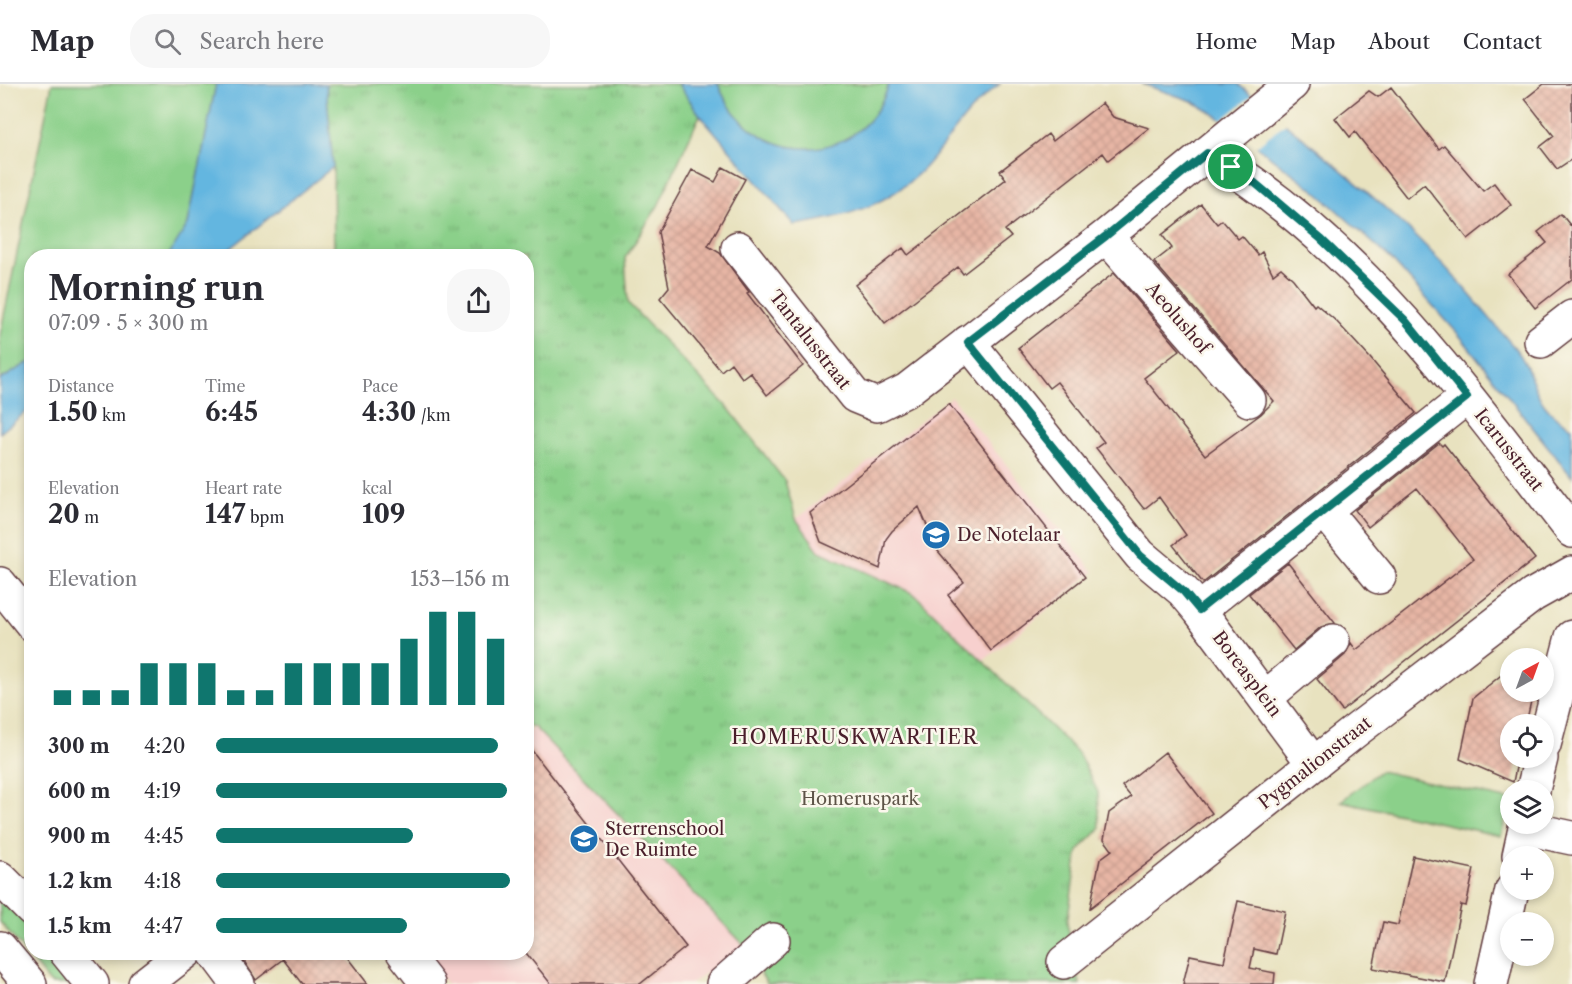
<!DOCTYPE html>
<html lang="en">
<head>
<meta charset="utf-8">
<style>
  body { margin:0; font-family:"Libre Caslon Text",serif; background:#f7f7f7; color:#2b2b33; height:100vh; display:flex; flex-direction:column; font-size:22px; white-space:nowrap }
  * { box-sizing:border-box; margin:0 }
  p { font-size:20px; color:#7c7c81 }
  .icon { flex:none; width:33px; height:33px; fill:none; stroke:currentColor; stroke-width:2; stroke-linecap:round; stroke-linejoin:round }
  .map { position:relative; flex:1; overflow:hidden }
  .side { position:absolute; left:24px; top:165px; width:510px; height:711px; display:flex; flex-direction:column; background:#fff; border-radius:24px; box-shadow:0 3px 9px #0003 }
  .side>* { flex:none }
  .needle { width:39px; rotate:41deg }
  .controls { position:absolute; left:1500px; top:564px; display:grid; gap:12px }
  .controls a { display:grid; place-items:center; width:54px; height:54px; border-radius:50%; background:#fff; box-shadow:0 3px 9px #0003; font-size:30px }
  .pin { position:absolute; display:grid; place-items:center; width:51px; height:51px; color:#fff; margin:-26px; border:3px solid #fff; border-radius:50%; box-shadow:0 2px 6px #0007 }
  .round { display:grid; place-items:center; flex:none; width:63px; height:63px; border-radius:24px; background:#f7f7f7 }
  .overview { display:flex; align-items:center; justify-content:space-between; height:102px; padding:0 24px }
  h1 { font-size:33px; font-weight:700; line-height:45px }
  .figures { display:grid; grid-template-columns:repeat(3,1fr); gap:9px; height:102px; padding:6px 24px }
  .figures div { display:grid; align-content:center }
  .figures b { font-size:26px; font-weight:700 }
  .figures small { font-size:16px; font-weight:400 }
  .figures p { font-size:16px }
  .chart { height:168px; padding:12px 24px }
  .chart p { display:flex; justify-content:space-between }
  .chart svg { width:100%; height:108px; margin-top:6px; stroke:#0f766e; stroke-width:6 }
  ul { padding:0 24px; list-style:none; font-size:20px }
  li { display:grid; grid-template-columns:96px 72px 1fr; align-items:center; height:45px }
  li i { height:15px; border-radius:8px; background:#0f766e }
  header { display:flex; align-items:center; gap:36px; box-sizing:border-box; height:84px; padding:0 30px; background:#fff; border-bottom:2px solid #e1e1e2 }
  header strong { font-size:28px }
  nav { display:flex; gap:33px; margin-inline-start:auto; font-size:21px }
  .search { width:420px; height:54px; background:#f7f7f7; display:flex; align-items:center; gap:15px; box-sizing:border-box; padding:0 21px; border-radius:24px; color:#7c7c81; font-size:22px }
  .map>svg:first-child { display:block }
  .built { fill:#f7d0ce }
  .grass { fill:#8bd08a; stroke:#6a785a; stroke-width:1.5 }
  .park { fill:url(#park-tufts); stroke:#6a785a; stroke-width:1.5 }
  .water { fill:#64b6e0; stroke:#576a86; stroke-width:1.5 }
  .pier { fill:#e8e2bf }
  .building { fill:url(#building-cross-hatch) }
  .lines { fill:none; stroke-linecap:round; stroke-linejoin:round }
  .minor-casing { stroke:#623c41; stroke-width:36 }
  .minor { stroke:#fff; stroke-width:33 }
  .route-casing { stroke:#fff; stroke-width:12 }
  .route { stroke:#0f766e; stroke-width:8 }
  .labels { text-anchor:middle; dominant-baseline:central; stroke-width:5; stroke-linejoin:round; paint-order:stroke }
  .street-label { font-size:18px; fill:#4a1f2b; stroke:#fbf7ec }
  .poi-label { font-size:18px; fill:#4a1f2b; stroke:#fbf7ec; text-anchor:start }
  .park-label { font-size:18px; fill:#5e5448; stroke:#fbf7ec }
  .neighbourhood-label { font-size:20px; letter-spacing:1.5px; fill:#4a1f2b; stroke:#fbf7ec }
</style>
</head>
<body>
<header>
<strong>Map</strong>
<div class="search"><svg class="icon" aria-label="search" viewBox="0 0 24 24"><circle cx="10" cy="10" r="6"/><path d="M15 15l6 6"/></svg>Search here</div>
<nav><a>Home</a><a>Map</a><a>About</a><a>Contact</a></nav>
</header>
<div class="map">
<svg width="1572" height="900" viewBox="0 0 1572 900">
  <defs>
    <pattern id="park-tufts" width="24" height="20" patternUnits="userSpaceOnUse" patternTransform="scale(1.5)"><rect width="24" height="20" fill="#8bd08a"/><path d="M3 7l-1-3M5 7V3M7 7l1-3M15 17l-1-3M17 17v-4M19 17l1-3" fill="none" stroke="#79b277"/></pattern>
    <pattern id="building-cross-hatch" width="8" height="8" patternUnits="userSpaceOnUse" patternTransform="scale(1.5)"><rect width="8" height="8" fill="#e7b6a5"/><path d="M0 0l8 8M0 8l8-8" fill="none" stroke="#c89c8e"/></pattern>
  </defs>
  <rect width="100%" height="100%" fill="#fbf7ec"/>
  <filter id="ink" filterUnits="userSpaceOnUse"><feTurbulence type="fractalNoise" baseFrequency=".0167" numOctaves="2"/><feDisplacementMap in="SourceGraphic" scale="12" xChannelSelector="R" yChannelSelector="G"/><feConvolveMatrix kernelMatrix="1 2 1 2 8 2 1 2 1" color-interpolation-filters="sRGB"/></filter>
  <filter id="wash" filterUnits="userSpaceOnUse"><feTurbulence type="fractalNoise" baseFrequency=".008" numOctaves="4" result="noise"/><feDisplacementMap in="SourceGraphic" scale="24" xChannelSelector="R" yChannelSelector="G"/><feGaussianBlur stdDeviation="1.35" result="paint"/><feColorMatrix in="noise" values="0 0 0 0 0 0 0 0 0 0 0 0 0 0 0 0 0 1.4 0 .05"/><feComposite in="paint" operator="in"/></filter>
  <g filter="url(#wash)">
    <rect width="100%" height="100%" fill="#e8e2bf"/>
    <path class="built" d="M951,313L1094,488L982,578L913,510L819,467L796,435Z
      M534,643L744,861L691,900H447L422,869L526,868V650Z"/>
    <path class="grass" d="M52,0H216L188,140L171,170L168,172H32L31,277L0,296V251Z
      M718,0H889C862,87 751,84 718,0Z
      M1380,687L1510,716L1501,752L1341,717Z
      M0,811L31,844L32,868L52,869L74,895L69,900H51L0,838Z"/>
    <path class="park" d="M326,0H678L700,31L658,122L625,174L628,219L729,325L785,397L796,435L819,467L914,510L1078,669L1098,708L1100,745L1078,767L1067,839L1080,900H767L743,860L534,643L527,641L526,172H334L333,83Z"/>
    <path class="water" d="M216,0H326L333,83L221,172H168L188,140Z
      M678,0H718C751,84 862,87 889,0H1000C971,21 954,48 932,75C895,120 849,133 794,141L700,31Z
      M1142,0H1238C1293,47 1352,92 1405,142C1445,179 1479,222 1515,264C1539,293 1529,322 1572,343V393L1459,251L1392,176L1313,105L1211,28L1192,17Z
      M31,277V324L0,349V296Z"/>
    <path class="pier" d="M1254,10L1287,38L1254,64L1219,38Z"/>
    <g id="blocks">
      <path class="building" d="M1544,0H1572V75L1557,85L1540,63L1554,52L1525,15Z
        M1391,3L1439,65L1444,61L1483,107L1494,99L1511,121L1468,155L1424,100L1407,114L1355,48L1350,53L1335,34L1369,7L1378,13Z
        M1102,19L1113,33L1149,44L1108,76L1103,69L1005,146L1011,153L963,190L958,183L885,239L855,201L903,164L908,171L1006,95L1000,87L1048,50L1053,57Z
        M723,83L745,95L708,162L720,169L749,208L747,209L803,282L767,311L750,288L742,294L731,279L721,287L660,214L669,203L658,148L692,86L715,98Z
        M1201,120L1217,140L1222,136L1238,155L1242,152L1258,171L1262,168L1273,190L1281,184L1293,195L1314,222L1316,220L1336,237L1370,274L1416,329L1203,499L1173,461L1186,451L1159,413L1144,425L1096,364L1104,358L1057,298L1049,304L1018,264L1114,189L1180,266L1144,294L1205,371L1261,330L1274,317L1154,178L1172,164L1162,151Z
        M1561,130L1570,141L1572,140V195L1535,224L1508,190L1547,159L1538,148Z
        M949,320L1085,493L991,567L948,511L964,498L938,467L919,423L892,447L886,455L880,485L821,458L810,429Z
        M1439,359L1442,362L1444,360L1535,475L1342,627L1317,595L1345,571L1351,559L1356,566L1473,475L1417,404L1368,443L1355,426Z
        M1288,479L1335,539L1321,543L1294,566L1249,510Z
        M1510,584V608H1533L1526,640H1510V674H1518L1513,698L1460,675L1473,614Z
        M526,659L686,863L640,900H551L526,869Z
        M1165,668L1212,729L1090,824L1100,775L1112,766L1104,755L1109,729L1131,713L1122,702Z
        M1413,772L1474,785L1466,822L1461,821L1445,898L1373,884L1383,838L1398,841Z
        M1238,817L1285,827L1276,870L1254,865L1250,884L1275,889L1274,900H1183L1190,871L1224,878Z
        M249,868H343L368,900H302L283,875L256,896L242,874Z"/>
    </g>
  </g>
  <g filter="url(#ink)">
    <use href="#blocks" fill-opacity="0" stroke="#623c41" stroke-width="1.5"/>
    <g class="lines">
      <g class="minor-casing">
        <path id="minor" d="M1207,69C1360,159 1465,310 1572,447
          M1106,152L1249,316
          M738,164L855,312L877,321L907,306L1106,152L1292,0
          M1541,257L1572,233
          M968,258L1140,471L1183,507L1199,526L1313,679
          M1325,427L1379,493
          M0,500L32,540
          M1199,526L1467,313
          M1265,614L1333,557
          M1544,661L1572,553
          M1533,706L1541,674
          M1525,744L1572,754
          M1519,772L1526,740
          M0,794L32,826
          M0,864L30,900
          M66,868L92,900
          M214,868L238,900
          M403,868L428,900
          M1064,878L1354,648L1533,511L1572,489
          M145,900L186,868
          M723,900L773,856
          M1491,900L1512,806"/>
      </g>
      <use href="#minor" class="minor"/>
    </g>
  </g>
  <g class="lines" filter="url(#ink)">
    <g class="route-casing">
      <path id="route" d="M1207,69L1255,99L1321,155L1405,236L1467,313L1199,526L1183,507L1140,471L968,258L1106,152Z"/>
    </g>
    <use href="#route" class="route"/>
  </g>
  <defs>
    <g id="school-disc" transform="scale(1.5)"><circle r="9.5" fill="#1f6fb2" stroke="#fbf7ec"/><path d="M0-5L7-2L0 1L-7-2ZM-4 1L0 2.5L4 1V4Q0 6-4 4Z" fill="#fff"/></g>
  </defs>
  <g fill-rule="evenodd">
    <use href="#school-disc" x="936" y="451"/>
    <use href="#school-disc" x="584" y="755"/>
  </g>
  <g class="labels">
    <g class="street-label">
      <text transform="translate(1178 234) rotate(49)">Aeolushof</text>
      <text transform="translate(810 256) rotate(52)">Tantalusstraat</text>
      <text transform="translate(1509 366) rotate(52)">Icarusstraat</text>
      <text transform="translate(1247 590) rotate(53)">Boreasplein</text>
      <text transform="translate(1315 679) rotate(-38)">Pygmalionstraat</text>
    </g>
    <g class="poi-label">
      <text x="957" y="451">De Notelaar</text>
      <text x="605" y="745">Sterrenschool<tspan x="605" dy="21">De Ruimte</tspan></text>
    </g>
    <g class="park-label">
      <text x="860" y="715">Homeruspark</text>
    </g>
    <g class="neighbourhood-label">
      <text x="855" y="653">HOMERUSKWARTIER</text>
    </g>
  </g>
</svg>
<div class="controls">
<a><svg class="needle" viewBox="-14 -14 28 28"><path d="M0-13l5 13h-10z" fill="#e53935"/><path d="M0 13l5-13h-10z" fill="#7c7c81"/></svg></a>
<a><svg class="icon" aria-label="locate" viewBox="0 0 24 24"><circle cx="12" cy="12" r="6"/><path d="M12 2v4M12 18v4M2 12h4M18 12h4"/></svg></a>
<a><svg class="icon" aria-label="layers" viewBox="0 0 24 24"><path d="M12 4l9 5-9 5-9-5zM3 14l9 5 9-5"/></svg></a>
<a>+</a>
<a>−</a>
</div>
<div class="pin" style="left:1231px;top:83px;background:#1e9e55"><svg class="icon" aria-label="arrive" viewBox="0 0 24 24"><path d="M6 21V4h12l-3 4 3 4H6"/></svg></div>
<section class="side">
<div class="overview"><div><h1>Morning run</h1><p>07:09 · 5 × 300 m</p></div><a class="round"><svg class="icon" aria-label="share" viewBox="0 0 24 24"><path d="M12 15V3M7 8l5-5 5 5M5 13v7h14v-7"/></svg></a></div>
<div class="figures">
<div><p>Distance</p><b>1.50<small> km</small></b></div>
<div><p>Time</p><b>6:45</b></div>
<div><p>Pace</p><b>4:30<small> /km</small></b></div>
</div>
<div class="figures">
<div><p>Elevation</p><b>20<small> m</small></b></div>
<div><p>Heart rate</p><b>147<small> bpm</small></b></div>
<div><p>kcal</p><b>109</b></div>
</div>
<div class="chart"><p><span>Elevation</span>153–156 m</p>
<svg viewBox="0 0 160 44" preserveAspectRatio="none"><path d="M5 44V38M15 44V38M25 44V38M35 44V27M45 44V27M55 44V27M65 44V38M75 44V38M85 44V27M95 44V27M105 44V27M115 44V27M125 44V17M135 44V6M145 44V6M155 44V17"/></svg>
</div>
<ul>
<li><b>300 m</b>4:20<i style="width:96%"></i></li>
<li><b>600 m</b>4:19<i style="width:99%"></i></li>
<li><b>900 m</b>4:45<i style="width:67%"></i></li>
<li><b>1.2 km</b>4:18<i style="width:100%"></i></li>
<li><b>1.5 km</b>4:47<i style="width:65%"></i></li>
</ul>
</section>
</div>
</body>
</html>
